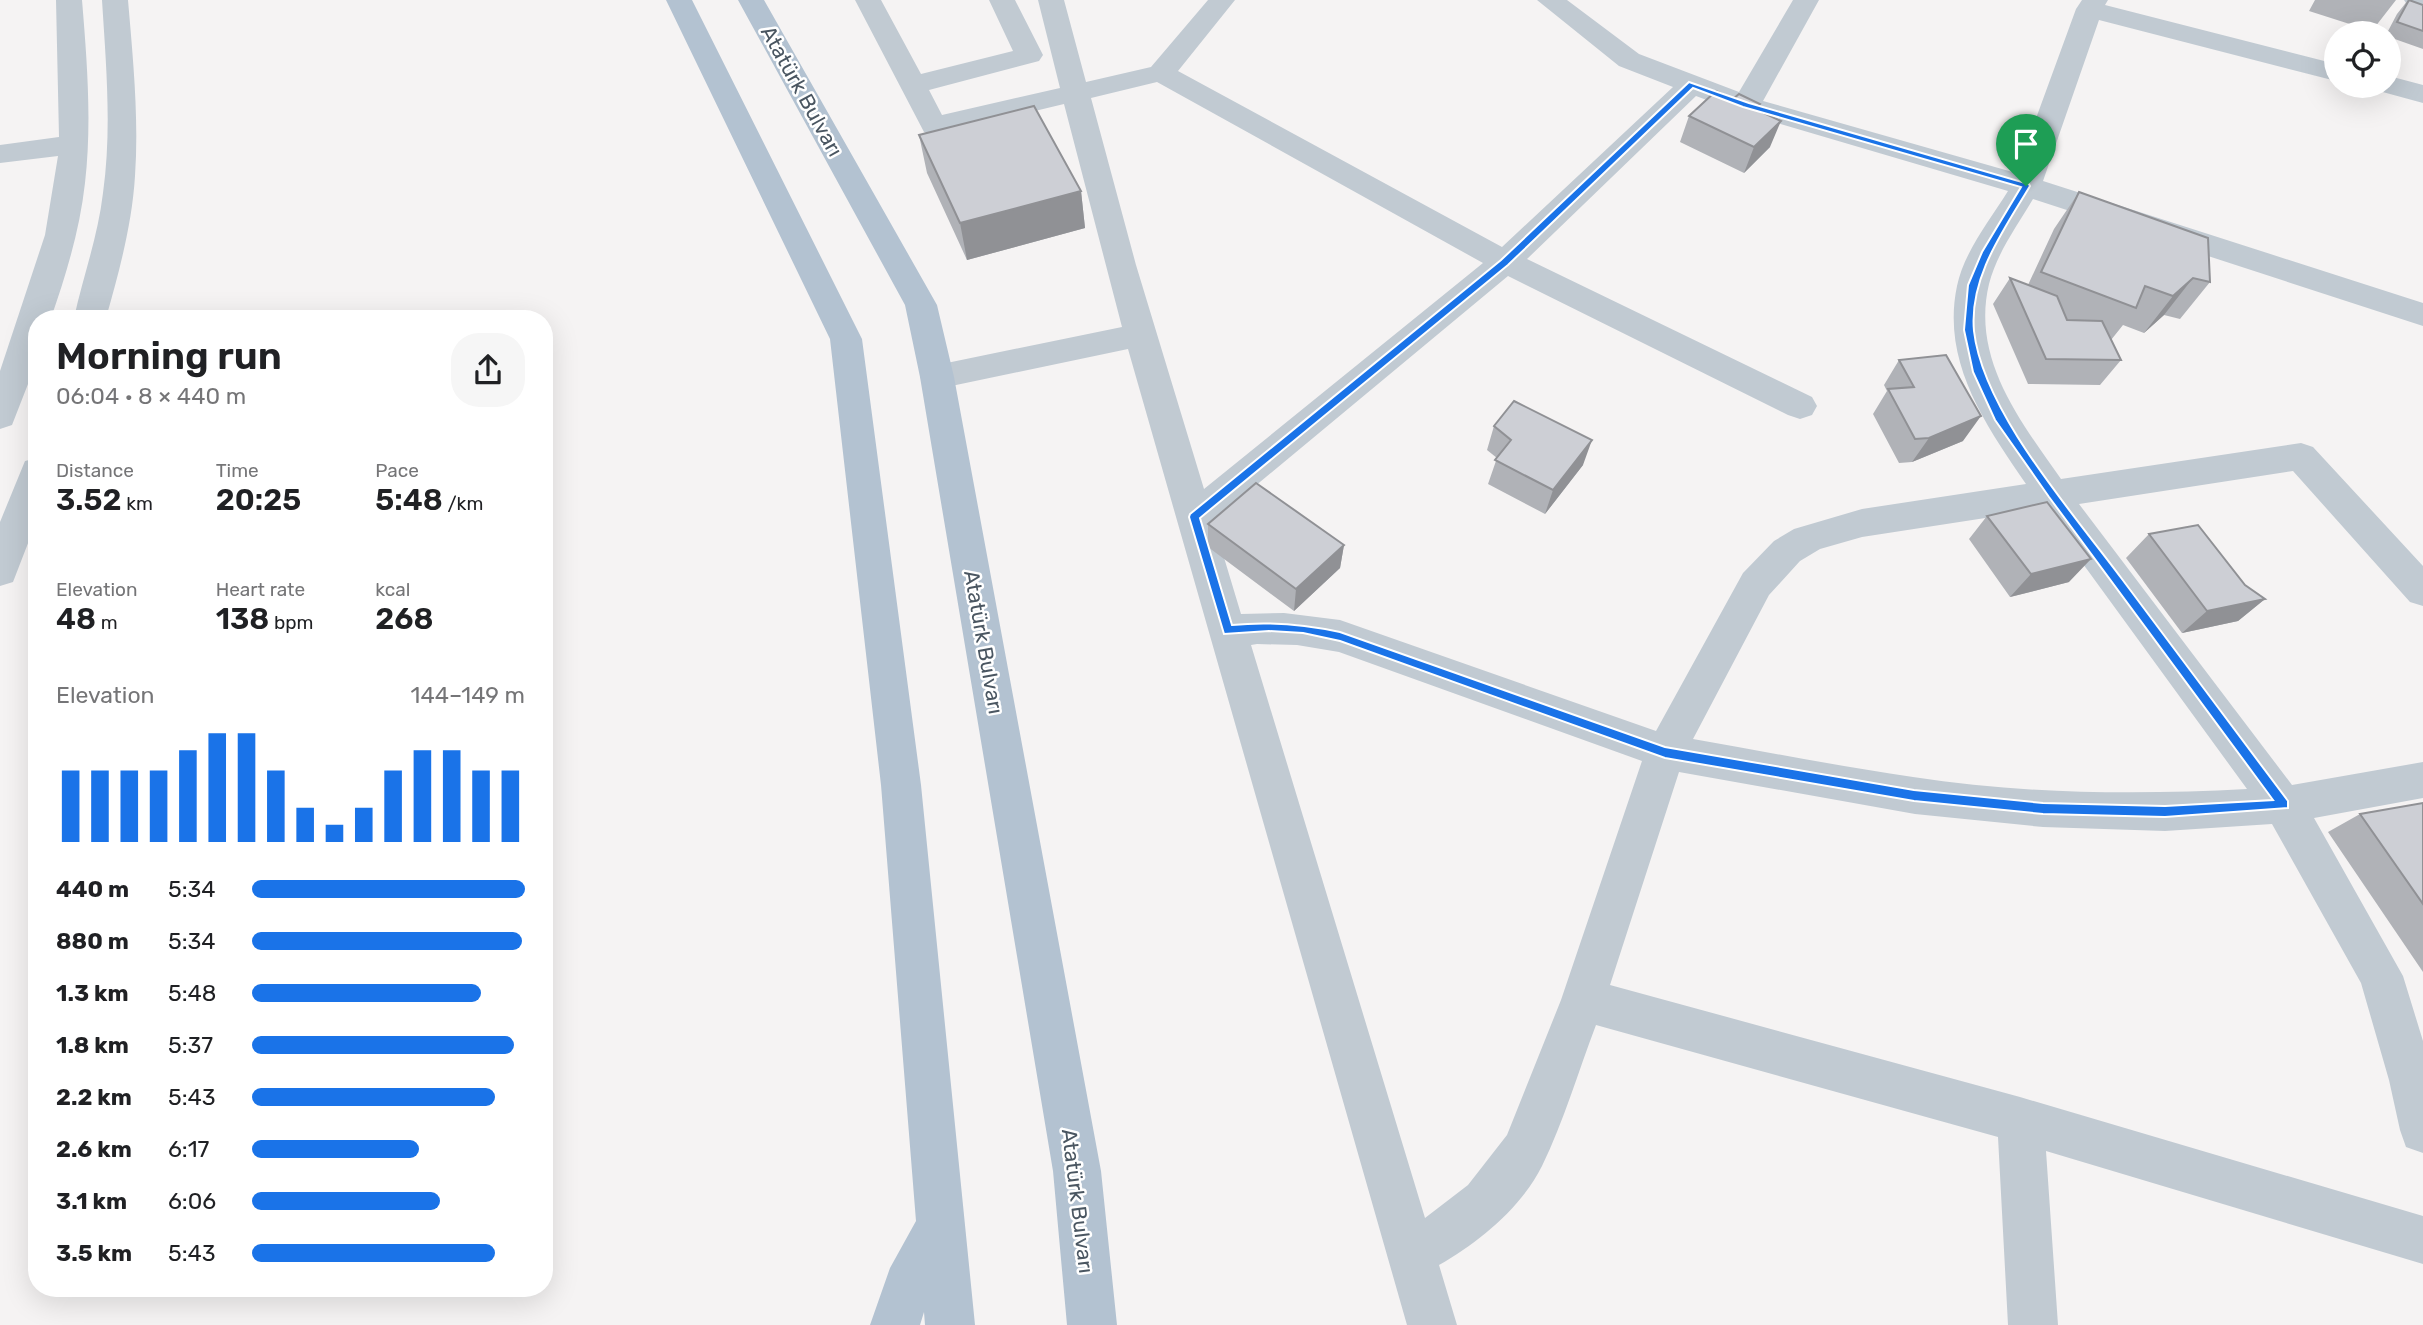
<!DOCTYPE html>
<html lang="en">
<head>
<meta charset="utf-8">
<style>
  body { margin:0; font-family:Rubik,sans-serif; background:#f6f6f6; color:#202124; height:100vh; display:flex; flex-direction:column; font-size:26px; white-space:nowrap }
  * { box-sizing:border-box; margin:0 }
  p { font-size:23px; color:#757577 }
  .icon { flex:none; width:38px; height:38px; fill:none; stroke:currentColor; stroke-width:2; stroke-linecap:round; stroke-linejoin:round }
  .map { position:relative; flex:1; overflow:hidden }
  .side { position:absolute; left:28px; top:310px; width:525px; height:987px; display:flex; flex-direction:column; background:#fff; border-radius:28px; box-shadow:0 7px 28px #0002 }
  .side>* { flex:none }
  .fabs { position:absolute; left:2324px; top:21px; display:grid; gap:14px }
  .fabs a { display:grid; place-items:center; width:77px; height:77px; border-radius:50%; background:#fff; box-shadow:0 7px 28px #0002; font-size:35px }
  .pin { position:absolute; display:grid; place-items:center; width:60px; height:60px; color:#fff; margin:-72px -30px; border-radius:50% 50% 50% 0; rotate:-45deg; box-shadow:0 0 7px #0007 }
  .pin .icon { rotate:45deg }
  .round { display:grid; place-items:center; flex:none; width:74px; height:74px; border-radius:28px; background:#f6f6f6 }
  .headline { display:flex; align-items:center; justify-content:space-between; height:119px; padding:0 28px }
  h1 { font-size:38px; font-weight:600; line-height:52px }
  .figures { display:grid; grid-template-columns:repeat(3,1fr); gap:10px; height:119px; padding:7px 28px }
  .figures div { display:grid; align-content:center }
  .figures b { font-size:30px; font-weight:600 }
  .figures small { font-size:19px; font-weight:400 }
  .figures p { font-size:19px }
  .chart { height:196px; padding:14px 28px }
  .chart p { display:flex; justify-content:space-between }
  .chart svg { width:100%; height:126px; margin-top:7px; stroke:#1a73e8; stroke-width:6 }
  ul { padding:0 28px; list-style:none; font-size:23px }
  li { display:grid; grid-template-columns:112px 84px 1fr; align-items:center; height:52px }
  li i { height:18px; border-radius:9px; background:#1a73e8 }
  .map>svg:first-child { display:block }
  .lines { fill:none; stroke-linecap:round; stroke-linejoin:round }
  .minor { fill:#c1cad2; fill-rule:evenodd }
  .major { fill:#b3c2d1; fill-rule:evenodd }
  .wall { fill:#b0b2b7 }
  .shaded-wall { fill:#909195 }
  .building { fill:#cdcfd5; stroke:#909195; stroke-width:2 }
  .route { fill:#1a73e8; stroke:#fff; stroke-width:2; fill-rule:evenodd }
  .labels { text-anchor:middle; dominant-baseline:central; stroke-width:5; stroke-linejoin:round; paint-order:stroke }
  .street-label { font-size:21px; fill:#4a5661; stroke:#fff }
</style>
</head>
<body>
<div class="map">
<svg width="2423" height="1325" viewBox="0 0 2423 1325">
  <rect width="100%" height="100%" fill="#f5f3f3"/>
  <g class="lines">
    <path class="minor" d="M56,0H82C87,61 92,122 85,183C80,229 66,275 51,318H37V361L12,425L0,429V371L45,235L58,156L0,163V145L59,137Z
      M102,0H128C133,59 139,118 135,176C132,225 119,272 106,318H74C83,277 98,236 103,193C112,129 106,64 102,0Z
      M855,0H881L921,74L1013,51L989,0H1015L1043,55L1039,61L929,90L942,115L1060,88L1038,0H1064L1086,82L1151,67L1208,0H1235L1178,71L1502,247L1673,87L1619,66L1537,0H1567L1639,54L1739,92L1793,0H1819L1763,101L2016,173L2076,9L2082,0H2108L2105,5L2336,64V81L2099,20L2043,181L2423,303V326L2033,199C2017,226 1997,253 1989,284C1971,359 2021,422 2061,479L2301,443L2313,447L2423,566V606L2410,602L2293,471L2079,504L2292,785L2423,762V798L2314,818L2403,976L2423,1041V1153L2406,1147L2400,1130L2389,1080L2361,983L2272,824L2165,831L2043,827L1915,814L1679,772L1610,985L2020,1097L2423,1216V1264L2046,1151L2058,1325H2008L1998,1137L1596,1025C1578,1072 1564,1121 1542,1166C1521,1208 1479,1242 1439,1265L1457,1325H1407L1128,349L937,389L925,386L920,377L925,368L937,365L1122,327L1064,104L934,135L924,132ZM1157,82L1483,263L1204,489L1136,265L1091,98ZM1696,96L1736,111L2008,191C1990,220 1964,252 1957,286C1941,362 1986,425 2026,484L1862,509L1794,529L1774,541L1743,573L1656,731L1340,620L1284,613L1241,614L1213,521L1508,276L1788,415L1800,419L1812,415L1817,406L1812,397L1527,259ZM2043,509L2247,789C2136,795 2023,794 1913,777C1839,766 1766,752 1693,739L1769,595L1800,561L1820,549L1862,537ZM1257,644L1297,645L1339,652L1642,761L1561,1000L1507,1135L1468,1185L1425,1218L1251,645Z
      M2404,0H2423V11L2408,6Z
      M2389,76L2423,85V103L2379,91L2375,86H2389Z
      M37,458V520L13,582L0,586V522L25,461Z"/>
    <path class="major" d="M666,0H692L862,339L921,785L975,1325H925L924,1312L920,1325H870L890,1268L916,1221L881,785L830,339Z
      M738,0H764L937,305L954,377L1101,1171L1117,1325H1067L1053,1171L920,377L905,305Z"/>
  </g>
  <path class="wall" d="M2315,0H2396L2375,27L2362,23L2359,27L2309,11Z
    M2408,0L2423,5V49L2389,37V33H2387L2397,14Z
    M1760,104L1757,110L1770,147L1744,173L1680,142L1689,116Z
    M919,135L1081,191L1085,228L967,260L927,173Z
    M2079,192L2210,282L2180,319L2164,315L2144,333L2123,325L2111,340L2121,360L2100,385L2028,384L1993,304L2010,278L2028,285L2054,229Z
    M1899,360L1963,441L1912,462L1899,463L1873,414L1887,391L1884,385Z
    M1494,426L1583,465L1545,514L1488,484L1497,458L1487,450Z
    M1987,516L2069,582L2010,597L1969,539Z
    M1208,524L1344,545L1340,568L1294,611L1208,547Z
    M2149,534L2245,585L2265,599L2238,621L2182,633L2126,558Z
    M2423,803V972L2328,832L2360,814Z"/>
  <path class="shaded-wall" d="M1781,121L1770,147L1744,173L1754,147Z
    M1081,191L1085,228L967,260L960,223Z
    M2193,278L2164,315L2144,333L2173,296Z
    M1981,416L1963,441L1912,462L1929,438Z
    M1592,440L1583,465L1545,514L1553,490Z
    M1344,545L1340,568L1294,611L1296,589Z
    M2091,559L2069,582L2010,597L2031,574Z
    M2265,599L2238,621L2182,633L2207,611Z"/>
  <path class="building" d="M2409,0L2423,5V31L2397,22Z
    M1716,91L1733,99L1739,94L1760,104L1755,109L1781,121L1754,147L1689,116Z
    M1034,106L1081,191L960,223L919,135Z
    M2079,192L2208,238L2210,282L2193,278L2173,296L2145,286L2136,308L2041,272Z
    M2010,278L2057,296L2067,320L2102,321L2121,360L2046,359Z
    M1946,355L1981,416L1929,438L1915,439L1888,389L1914,387L1899,360Z
    M1514,401L1592,440L1553,490L1495,460L1511,440L1494,426Z
    M1256,483L1344,545L1296,589L1208,524Z
    M2047,502L2091,559L2031,574L1987,516Z
    M2198,525L2245,585L2265,599L2207,611L2149,534Z
    M2423,803V904L2360,814Z"/>
  <path class="route" d="M1689,82L1749,103L2029,184L2030,186C2004,230 1969,277 1974,331C1983,412 2074,514 2122,579C2177,653 2233,727 2288,801V808L2165,817L2043,814L1914,801L1665,758L1340,641L1303,633L1269,631L1224,634L1189,517L1190,514L1501,260ZM1693,88L1743,107L2021,187L1982,252L1968,285L1964,330L1973,372L1995,420L2049,497L2273,800L2165,806L2043,803L1914,790L1665,747L1340,632C1303,624 1270,621 1232,625L1200,518L1508,265Z"/>
  <g class="labels">
    <g class="street-label">
      <text transform="translate(802 91) rotate(61)">Atatürk Bulvarı</text>
      <text transform="translate(984 642) rotate(80)">Atatürk Bulvarı</text>
      <text transform="translate(1078 1201) rotate(83)">Atatürk Bulvarı</text>
    </g>
  </g>
</svg>
<div class="fabs">
<a><svg class="icon" aria-label="locate" viewBox="0 0 24 24"><circle cx="12" cy="12" r="6"/><path d="M12 2v4M12 18v4M2 12h4M18 12h4"/></svg></a>
</div>
<div class="pin" style="left:2026px;top:186px;background:#1e9e55"><svg class="icon" aria-label="arrive" viewBox="0 0 24 24"><path d="M6 21V4h12l-3 4 3 4H6"/></svg></div>
<section class="side">
<div class="headline"><div><h1>Morning run</h1><p>06:04 · 8 × 440 m</p></div><a class="round"><svg class="icon" aria-label="share" viewBox="0 0 24 24"><path d="M12 15V3M7 8l5-5 5 5M5 13v7h14v-7"/></svg></a></div>
<div class="figures">
<div><p>Distance</p><b>3.52<small> km</small></b></div>
<div><p>Time</p><b>20:25</b></div>
<div><p>Pace</p><b>5:48<small> /km</small></b></div>
</div>
<div class="figures">
<div><p>Elevation</p><b>48<small> m</small></b></div>
<div><p>Heart rate</p><b>138<small> bpm</small></b></div>
<div><p>kcal</p><b>268</b></div>
</div>
<div class="chart"><p><span>Elevation</span>144–149 m</p>
<svg viewBox="0 0 160 44" preserveAspectRatio="none"><path d="M5 44V19M15 44V19M25 44V19M35 44V19M45 44V12M55 44V6M65 44V6M75 44V19M85 44V32M95 44V38M105 44V32M115 44V19M125 44V12M135 44V12M145 44V19M155 44V19"/></svg>
</div>
<ul>
<li><b>440 m</b>5:34<i style="width:100%"></i></li>
<li><b>880 m</b>5:34<i style="width:99%"></i></li>
<li><b>1.3 km</b>5:48<i style="width:84%"></i></li>
<li><b>1.8 km</b>5:37<i style="width:96%"></i></li>
<li><b>2.2 km</b>5:43<i style="width:89%"></i></li>
<li><b>2.6 km</b>6:17<i style="width:61%"></i></li>
<li><b>3.1 km</b>6:06<i style="width:69%"></i></li>
<li><b>3.5 km</b>5:43<i style="width:89%"></i></li>
</ul>
</section>
</div>
</body>
</html>
